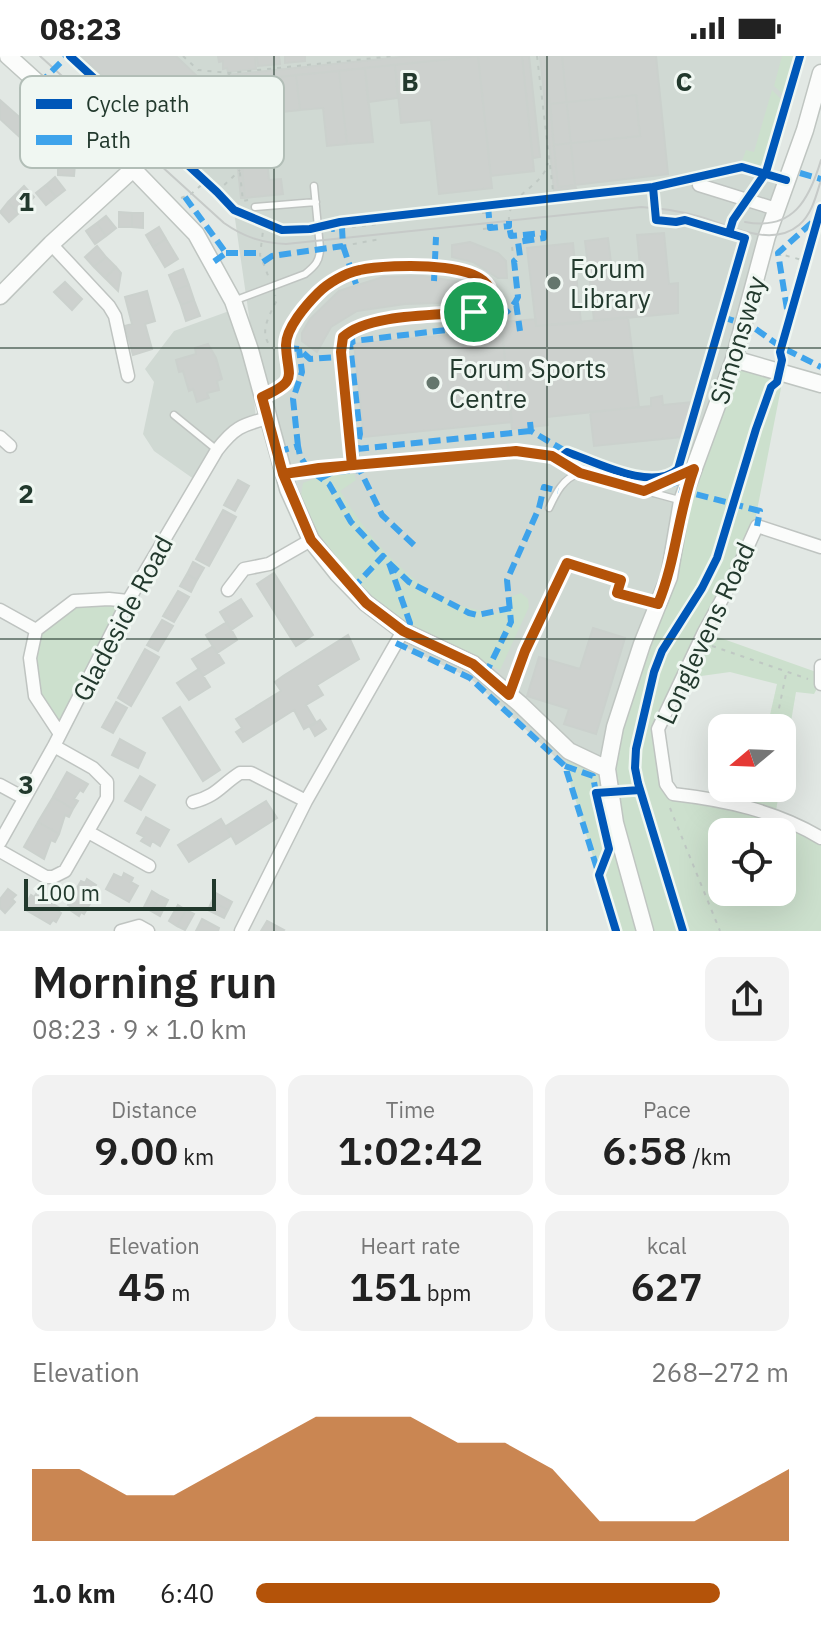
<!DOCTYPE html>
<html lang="en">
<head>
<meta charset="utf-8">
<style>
  body { margin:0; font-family:"IBM Plex Sans",sans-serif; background:#f2f2f2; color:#222; height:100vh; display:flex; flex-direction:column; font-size:30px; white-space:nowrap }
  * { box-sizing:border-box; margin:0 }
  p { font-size:26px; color:#767676 }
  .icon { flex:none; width:44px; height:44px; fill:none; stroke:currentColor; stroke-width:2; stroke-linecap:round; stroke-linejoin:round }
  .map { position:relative; height:875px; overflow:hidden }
  .sheet { display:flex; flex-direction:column; background:#fff; flex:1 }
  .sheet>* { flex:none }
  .needle { width:52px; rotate:251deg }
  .tools { position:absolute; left:708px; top:658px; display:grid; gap:16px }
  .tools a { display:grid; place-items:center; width:88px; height:88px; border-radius:16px; background:#fff; box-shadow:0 8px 32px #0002; font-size:40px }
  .scale { position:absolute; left:24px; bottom:20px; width:192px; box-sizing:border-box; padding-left:8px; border:4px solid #22392d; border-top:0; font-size:22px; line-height:28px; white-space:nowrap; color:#22392d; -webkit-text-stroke:6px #f0f7f2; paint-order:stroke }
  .pin { position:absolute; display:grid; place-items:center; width:68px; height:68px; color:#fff; margin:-34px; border:4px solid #fff; border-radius:50%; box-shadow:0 2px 8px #0007 }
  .round { display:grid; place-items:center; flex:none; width:84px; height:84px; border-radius:16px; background:#f2f2f2 }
  .overview { display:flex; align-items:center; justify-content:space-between; height:136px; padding:0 32px }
  h1 { font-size:44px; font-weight:600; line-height:60px }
  .figures { display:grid; grid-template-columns:repeat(3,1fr); gap:12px; height:136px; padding:8px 32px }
  .figures div { display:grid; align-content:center; border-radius:16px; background:#f2f2f2; text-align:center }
  .figures b { font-size:40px; font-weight:600 }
  .figures small { font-size:22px; font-weight:400 }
  .figures p { font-size:22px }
  .chart { height:224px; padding:16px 32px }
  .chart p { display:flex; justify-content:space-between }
  .chart svg { width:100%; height:144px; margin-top:8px; fill:#b45309; opacity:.7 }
  ul { padding:0 32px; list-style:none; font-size:26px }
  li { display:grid; grid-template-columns:128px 96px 1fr; align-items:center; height:60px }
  li i { height:20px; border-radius:10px; background:#b45309 }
  .status { display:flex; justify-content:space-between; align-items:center; height:56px; padding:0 40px; background:#fff; direction:ltr }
  .status svg { height:22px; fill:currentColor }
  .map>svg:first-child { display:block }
  .built { fill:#d0d9d3 }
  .green { fill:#cce0cd; fill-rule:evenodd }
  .building { fill:#cdd1ce; stroke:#cbd1cd; stroke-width:2 }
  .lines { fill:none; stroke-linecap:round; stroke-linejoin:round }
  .lane-casing { stroke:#bfc4c1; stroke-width:9 }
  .street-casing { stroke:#bfc4c1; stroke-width:15 }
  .secondary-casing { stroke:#bfc5c1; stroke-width:19 }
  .path { stroke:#bfc8c3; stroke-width:2; stroke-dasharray:4 6; stroke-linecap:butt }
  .lane { stroke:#fbfcfb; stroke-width:6 }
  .street { stroke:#fbfcfb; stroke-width:12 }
  .secondary { stroke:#fbfcfb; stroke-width:16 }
  .tram { stroke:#c6cac8; stroke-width:2 }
  .quiet { stroke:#3ea3eb; stroke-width:6; stroke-dasharray:12 6; stroke-linecap:butt }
  .cycleway-casing { stroke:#f0f7f2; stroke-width:13 }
  .cycleway { stroke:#0057b8; stroke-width:8 }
  .route-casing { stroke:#fff; stroke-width:16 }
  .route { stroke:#b45309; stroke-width:10 }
  .grid { fill:none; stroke:#22392d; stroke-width:2; stroke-opacity:0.55 }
  .poi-dot { fill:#65766d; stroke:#f0f7f2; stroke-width:3 }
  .labels { text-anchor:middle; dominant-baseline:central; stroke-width:6; stroke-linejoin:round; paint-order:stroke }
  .poi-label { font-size:26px; fill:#22392d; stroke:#f0f7f2; text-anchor:start }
  .street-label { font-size:26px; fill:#22392d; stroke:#f0f7f2 }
  .key { fill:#f0f7f2; stroke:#b2beb7; stroke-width:2 }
  .key-label { font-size:22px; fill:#22392d }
  .grid-label { font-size:26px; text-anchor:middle; font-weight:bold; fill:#22392d; stroke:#f0f7f2; stroke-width:6; stroke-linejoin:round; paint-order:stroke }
</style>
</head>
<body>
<div class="status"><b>08:23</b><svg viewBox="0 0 49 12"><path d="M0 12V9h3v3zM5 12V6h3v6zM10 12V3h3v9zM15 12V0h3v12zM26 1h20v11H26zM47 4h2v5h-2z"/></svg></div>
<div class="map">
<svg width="821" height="875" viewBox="0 0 821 875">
  <rect width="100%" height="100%" fill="#e2e8e4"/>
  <path class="built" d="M70,0H801L766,116L786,124L607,713L569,695L565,710L470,622L396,587L411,570L382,552L300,447L252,281L233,149Z
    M232,254L254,341L256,365L242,368L198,426L154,395L143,378L154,326L145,313L174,275Z"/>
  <path class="green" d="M782,0H796L784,39L774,30Z
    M772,34L783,45L762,112L742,105L746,94L754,96Z
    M734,303L779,317L781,332L753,475L658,673L673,738L747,750L752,732H780L775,760L821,782V875H616L565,710L569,695L606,712L682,445ZM722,776H782V836H722Z
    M327,418H354L356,424L340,435C368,482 407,528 459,549C470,553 484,555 495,557L510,550L512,540L521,537L528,543L529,551L500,614L411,570L382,552L353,524L319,482L300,447L303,427Z
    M74,545H128L60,678L35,640L36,574Z
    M715,580L819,617L820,627L814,638L796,636L782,719V672H767L777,628L730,616L694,621L706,592Z"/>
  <path class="building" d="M81,0H176L201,24L157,70Z
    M218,0H255L256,13L228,16L227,12L223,13V5L219,6Z
    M257,0H279L280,8L258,10Z
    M285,0H305V5L285,7Z
    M411,0H478L233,26L245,142H241L228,19Z
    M478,0H522L534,115L491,120Z
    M478,0L492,132L439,138L431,64L401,67L395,9Z
    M522,0H529L540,101L533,102Z
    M540,0H545L558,131L575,129L576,132L554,134Z
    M545,0H656L668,118L558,131Z
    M562,0H656L668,118L575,129Z
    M395,9L398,42L368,46L365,12Z
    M365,12L373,86L347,88L339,15Z
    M339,15L347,88L327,90L323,52L300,54L296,19Z
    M296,19L300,54L262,58L264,75L238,78L233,26Z
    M636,39L640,80L554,89L550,48Z
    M0,44L33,73L23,84L0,63Z
    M264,75L269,124L281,123L283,138L245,142L238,78Z
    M58,107L75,108L74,120L58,119Z
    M55,121L65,134L56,141L46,129Z
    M46,129L56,141L46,149L36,137Z
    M24,130L34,141L26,150L15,139Z
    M15,139L26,150L19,157L8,146Z
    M8,146L19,157L9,166L0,156Z
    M119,156L132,157V171H119Z
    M132,157H143V172L132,171Z
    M106,160L116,172L106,180L97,167Z
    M97,167L106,180L95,188L86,175Z
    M159,171L166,183L153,191L146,179Z
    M664,177L669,228L678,227V257L594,265L592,245H588V235H591L585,185L608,182L613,223L641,220L637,179Z
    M166,183L178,203L165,211L153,191Z
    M470,186L498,197L506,205L507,222H498L473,206L452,201V189Z
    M573,187L581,267L536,270L527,192Z
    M97,190L106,201L94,211L85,201Z
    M106,201L116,211L105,222L94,211Z
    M116,211L121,217L118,235L105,222Z
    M183,213L189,229L175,234L169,219Z
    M423,220L460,226L466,230L469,243L466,246L405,248L357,255L331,271L317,296L302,285V277L310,263L339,235L383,221Z
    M65,226L82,243L72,254L54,236Z
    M189,229L194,244L181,249L175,234Z
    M147,235L155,265L145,268L152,293L133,299L125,270L132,268L125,241Z
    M194,244L200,260L186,265L181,249Z
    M628,261L639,351L547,361L548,369L512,373L501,266L536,263V270Z
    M502,274L512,366L364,381L354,288Z
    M208,288L216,302L222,323L217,325L219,334L207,337L209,342L197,346L193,333L189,335L183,315L179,316L176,304L196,298L195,292Z
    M662,340L663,349L694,346L682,381L594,390L590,356L651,350V342Z
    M238,424L249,430L235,455L224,449Z
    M223,454L236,461L209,510L196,503Z
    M193,506L204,512L197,524L187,518Z
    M274,517L313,579L296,590L257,528Z
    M187,518L197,524L191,536L180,530Z
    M178,535L189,541L174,566L163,560Z
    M241,543L252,560L231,574L220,556Z
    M162,564L173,570L158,595L147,589Z
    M227,566L237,584L217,597L206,579Z
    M593,572L625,582L596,678L564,668L569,653L527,640L539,601L580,613Z
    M348,579L359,603L317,629L323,639L306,649L316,666L304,673L294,654L243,686L236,676L242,672L236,663L281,635L275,626L283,620Z
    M213,590L224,607L203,620L192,603Z
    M145,593L159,601L131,650L118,642Z
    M199,613L210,631L189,644L177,627Z
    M116,646L127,652L113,677L102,671Z
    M180,651L220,714L203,725L163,662Z
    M320,664L326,673L315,680L310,671Z
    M120,683L145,697L138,712L112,699Z
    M67,716L88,728L83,736L80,734L74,743L78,745L73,753L53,741Z
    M140,720L155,729L141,754L125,745Z
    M53,741L73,753L69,761L65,759L59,778L38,766Z
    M266,745L277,762L236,788L226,770Z
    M146,761L169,774L160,790L152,785L150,790L141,785L144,781L137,777Z
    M221,763L231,780L189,806L178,789Z
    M38,766L59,778L55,786L51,784L44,803L24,791Z
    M124,817L133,822L131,826L138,830L129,846L106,833L114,818L122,822Z
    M87,823L96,829L94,832L98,834L91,846L74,837L81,825L85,827Z
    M8,833L16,839L12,843L15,846L5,857L0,852V843Z
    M152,835L160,840L151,855L144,851Z
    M74,837L91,846L84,858L81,856L79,860L70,854L72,851L68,849Z
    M216,837L232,846L228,854L212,845Z
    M36,838L48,845L38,861L26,854L29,851L25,849L31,839L34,841Z
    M160,840L168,844L160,860L151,855Z
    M48,845L60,852L58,855L61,857L56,866L53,864L50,868L38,861Z
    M212,845L228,854L224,862L208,854Z
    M178,849L186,854L177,870L169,865Z
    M186,854L194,858L185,874L177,870Z
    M202,863L219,872L218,875H196Z
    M267,865L284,874L283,875H261Z"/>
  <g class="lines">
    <g class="lane-casing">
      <path id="lane" d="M255,151L316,146
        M236,244L305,218C315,210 320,205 320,192L314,130
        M265,340C306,321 282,313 287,285C290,268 308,245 321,235C332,226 345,218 359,214C383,207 520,201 484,254C443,262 373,253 343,281L341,296L352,409
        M174,359L217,394
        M286,417L319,412L516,395L552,400L580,417
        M644,435L689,416
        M549,452C556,437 563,422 580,417L679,444
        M511,636L525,595L567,507L621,524L617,537L657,548"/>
    </g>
    <g class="street-casing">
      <path id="street" d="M699,129L776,153
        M51,188L109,250L115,260L128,320
        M0,381L10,390
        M821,491L757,470L733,523L704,576L658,673L666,728L673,738C726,744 776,755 821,782
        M228,534L244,513L269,508L311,484
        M0,554L36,574
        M821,610V628
        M60,678L35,640L30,602L36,574L74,545L109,543L128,545
        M0,729L24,742
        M193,746C217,740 221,729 240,717H251L306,745L403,575
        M90,777L149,810
        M0,786L54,690L128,545L217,394C234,372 241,369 268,362
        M0,795L46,821H53L65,815L107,742V726L93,712L54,690
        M121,875L139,870L148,875
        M241,875L306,745"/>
    </g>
    <g class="secondary-casing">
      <path id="secondary" d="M8,0L133,113L196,178L233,245L250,294L288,433L311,484L338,518L366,547L403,575L473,608L520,648L569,695L607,713
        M0,240L51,188L133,113
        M734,303L821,328
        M645,875L615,767L607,713L615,671L642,588L669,521L682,445L734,303L767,180L805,74L821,17"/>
    </g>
    <path class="path" d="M183,0L198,14L229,17L394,0
      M537,0L554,143
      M229,17L243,145L248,144
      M114,74L125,62L142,65
      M161,84L218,17
      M217,136L240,114
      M181,142L191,138L206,125
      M482,157H489
      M509,165C507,137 542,133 548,107
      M264,167L260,199L269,222
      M342,172L379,168
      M483,173L490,172
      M743,188L751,190
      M343,190L380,183
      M512,191L513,198
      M776,197L806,205
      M275,294C256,280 269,260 277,244L275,239
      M712,590L808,623
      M775,672L786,618
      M760,743L762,732
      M670,752L720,875"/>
    <use href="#lane" class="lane"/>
    <use href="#street" class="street"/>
    <use href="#secondary" class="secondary"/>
    <path class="tram" d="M40,0L224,167C244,181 262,187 286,188L641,151C660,152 679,155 697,160C727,168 771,193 799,169C812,158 816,140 821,124
      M745,166C793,175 809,144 821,104"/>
    <path class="quiet" d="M39,28L67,0
      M800,117L821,123
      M185,141L226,197L212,207
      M488,150L490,172L509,170V165
      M343,190L356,228
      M226,197H260
      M263,206L272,200L343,190L342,172L331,173
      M434,225L436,181
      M457,239L467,240L471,271C490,268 509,260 518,241L514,205L520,200L518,186L544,182V177L511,180L509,170
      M516,247L520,275
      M787,253L778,197L816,163
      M722,261L753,271L781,291L821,311
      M287,292L299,293L310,303L351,300
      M530,366L531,375L567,396
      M298,390L293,343L302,316L299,293
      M357,393L531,375
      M277,396L298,390L300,400L308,413L329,428L351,466L383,500
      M671,419L676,433L760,455L757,470
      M321,422L333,416L360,414
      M414,489L382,459L357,408L356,397L360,378L350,288L354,285L471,271
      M389,507L409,526L469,557L477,559L511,552
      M352,533L383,500L389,507L410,567L409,577
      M396,587L470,622L565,710L599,819
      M485,619L511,566L507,524L539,452L544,431L558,435
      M565,710L593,720L596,737L594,742"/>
    <g class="cycleway-casing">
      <path id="cycleway" d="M70,0L217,136L234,154L282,174L310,173L340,166L653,131L742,111L786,124
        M729,177L733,164L766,116L800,0
        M557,404L567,396C596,406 652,436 678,413L745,182L685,164L676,166L656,164L653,131
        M616,875L599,819L609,793L596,737L640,734
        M683,875L638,727L635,712L636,693L654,616L662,595L702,532L717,502L756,373L771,331L777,326L782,304L780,296L821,152"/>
    </g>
    <use href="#cycleway" class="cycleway"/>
  </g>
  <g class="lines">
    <g class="route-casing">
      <path id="route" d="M474,256C438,260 369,257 343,281L341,296L352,409L283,418L311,484L366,547L403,575L473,608L509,639L525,595L567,507L621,524L617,537L658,548C676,505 678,457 694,413L644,435L580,417L552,400L516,395L319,412L283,418L262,341C300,324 287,321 286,289C286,272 306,249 318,237C328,227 345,217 360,214C384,208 520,201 484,254L474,256"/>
    </g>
    <use href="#route" class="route"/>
  </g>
  <path class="grid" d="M274,0V875M547,0V875M0,292H821M0,583H821"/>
  <g class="poi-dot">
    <circle cx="554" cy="227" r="8"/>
    <circle cx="433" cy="327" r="8"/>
  </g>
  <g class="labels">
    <g class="poi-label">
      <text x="570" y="212">Forum<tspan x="570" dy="30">Library</tspan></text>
      <text x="449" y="312">Forum Sports<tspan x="449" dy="30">Centre</tspan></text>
    </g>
    <g class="street-label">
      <text transform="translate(737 284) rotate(-73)">Simonsway</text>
      <text transform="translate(122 562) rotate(-62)">Gladeside Road</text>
      <text transform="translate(705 577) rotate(-65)">Longlevens Road</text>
    </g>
  </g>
  <rect x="20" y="20" width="264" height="92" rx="12" class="key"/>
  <rect x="36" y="43" width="36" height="10" fill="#0057b8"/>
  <rect x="36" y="79" width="36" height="10" fill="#3ea3eb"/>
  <g class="key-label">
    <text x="86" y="56">Cycle path</text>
    <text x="86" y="92">Path</text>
  </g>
  <g class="grid-label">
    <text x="410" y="35">B</text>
    <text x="684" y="35">C</text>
    <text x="26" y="155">1</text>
    <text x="26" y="447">2</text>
    <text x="26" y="738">3</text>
  </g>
</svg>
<div class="tools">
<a><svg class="needle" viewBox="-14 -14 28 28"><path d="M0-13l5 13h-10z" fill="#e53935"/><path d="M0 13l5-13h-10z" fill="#767676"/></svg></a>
<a><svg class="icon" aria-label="locate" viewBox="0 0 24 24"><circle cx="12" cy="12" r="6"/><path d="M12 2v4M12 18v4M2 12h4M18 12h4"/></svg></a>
</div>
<div class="scale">100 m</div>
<div class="pin" style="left:474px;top:256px;background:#1e9e55"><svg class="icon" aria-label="arrive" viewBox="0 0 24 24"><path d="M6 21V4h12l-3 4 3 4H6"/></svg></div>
</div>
<section class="sheet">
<div class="overview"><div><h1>Morning run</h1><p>08:23 · 9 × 1.0 km</p></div><a class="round"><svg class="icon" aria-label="share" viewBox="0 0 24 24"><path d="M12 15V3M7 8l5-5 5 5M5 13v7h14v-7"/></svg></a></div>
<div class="figures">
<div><p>Distance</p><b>9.00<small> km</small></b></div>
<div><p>Time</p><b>1:02:42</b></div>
<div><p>Pace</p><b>6:58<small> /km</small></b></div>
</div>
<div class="figures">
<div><p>Elevation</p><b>45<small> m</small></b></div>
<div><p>Heart rate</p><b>151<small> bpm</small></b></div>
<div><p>kcal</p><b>627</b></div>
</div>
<div class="chart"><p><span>Elevation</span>268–272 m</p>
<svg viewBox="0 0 160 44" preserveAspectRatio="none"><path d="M0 44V22L10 22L20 30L30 30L40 22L50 14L60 6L70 6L80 6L90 14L100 14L110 22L120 38L130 38L140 38L150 30L160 22V44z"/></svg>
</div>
<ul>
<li><b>1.0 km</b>6:40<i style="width:87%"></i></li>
</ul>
</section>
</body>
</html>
